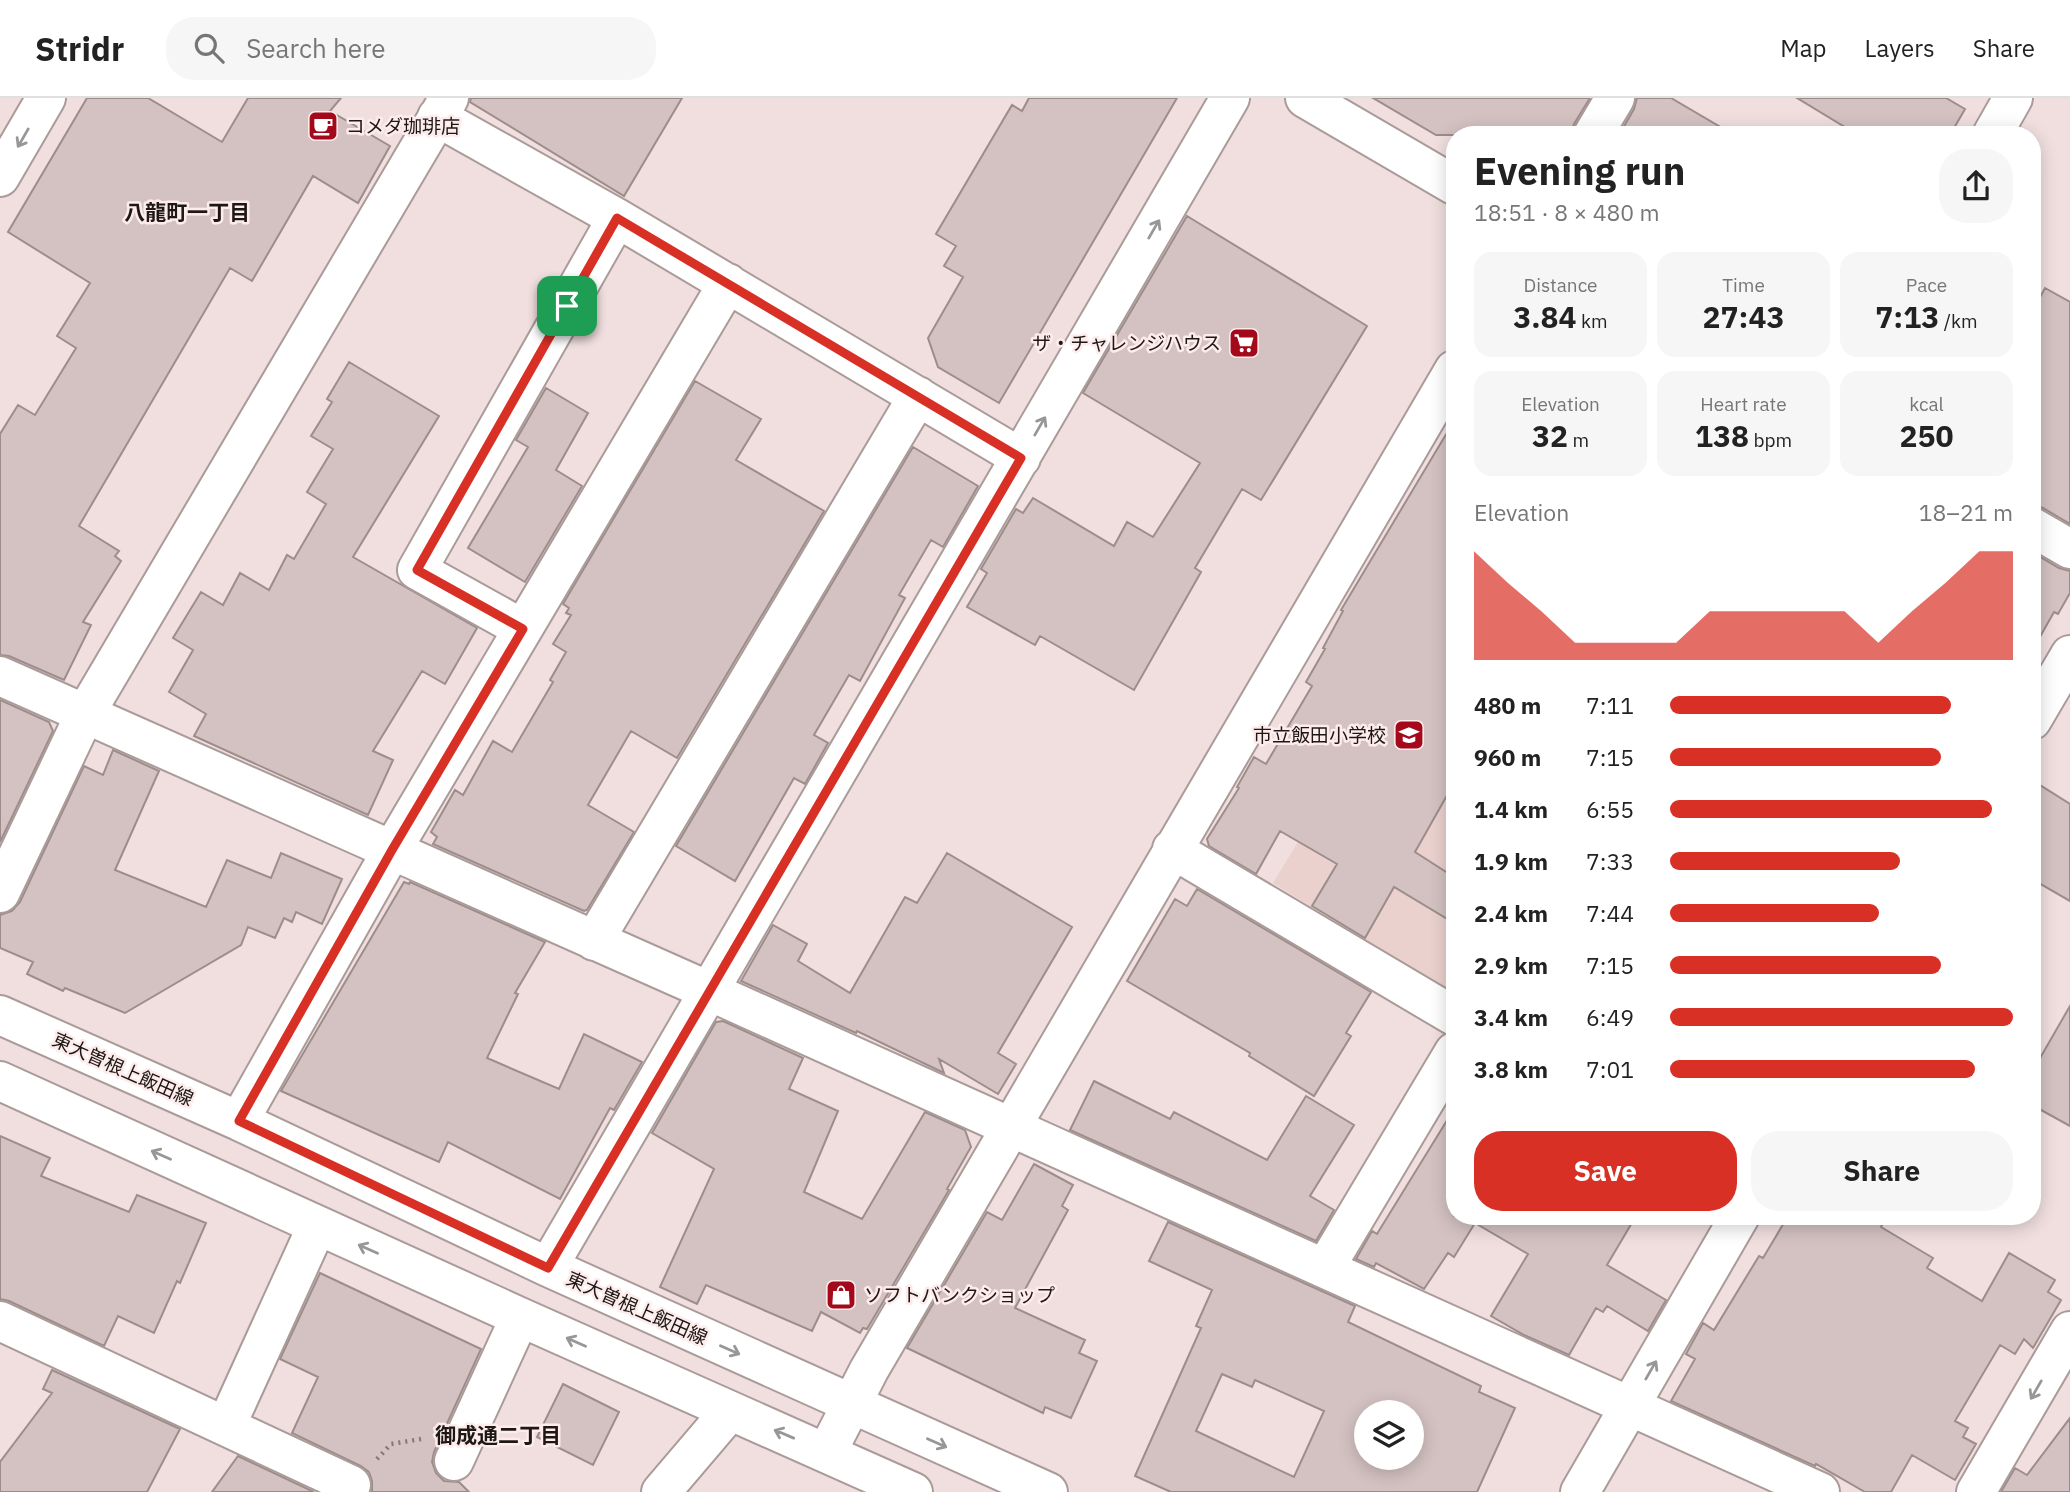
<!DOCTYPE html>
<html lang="en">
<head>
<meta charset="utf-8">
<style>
  body { margin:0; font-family:"IBM Plex Sans","Noto Sans JP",sans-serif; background:#f6f6f6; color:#222; height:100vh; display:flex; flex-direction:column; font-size:26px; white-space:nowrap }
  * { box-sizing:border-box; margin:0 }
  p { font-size:23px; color:#767676 }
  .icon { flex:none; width:38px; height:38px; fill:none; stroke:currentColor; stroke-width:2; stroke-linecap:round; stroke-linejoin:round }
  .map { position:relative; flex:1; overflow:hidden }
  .panel { position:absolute; left:1446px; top:28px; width:595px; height:1099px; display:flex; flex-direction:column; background:#fff; border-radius:28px; box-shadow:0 4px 18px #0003 }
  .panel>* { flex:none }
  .buttons { position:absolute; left:1354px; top:1302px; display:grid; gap:14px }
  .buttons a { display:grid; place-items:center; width:70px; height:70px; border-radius:50%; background:#fff; box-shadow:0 4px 18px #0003; font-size:35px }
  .pin { position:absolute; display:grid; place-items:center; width:60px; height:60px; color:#fff; margin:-30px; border-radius:14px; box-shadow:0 4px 10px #0006 }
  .round { display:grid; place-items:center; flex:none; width:74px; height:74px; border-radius:28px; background:#f6f6f6 }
  .overview { display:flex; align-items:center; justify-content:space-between; height:119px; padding:0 28px }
  h1 { font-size:38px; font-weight:800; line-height:52px }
  .stats { display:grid; grid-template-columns:repeat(3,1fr); gap:10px; height:119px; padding:7px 28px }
  .stats div { display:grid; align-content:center; border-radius:18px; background:#f6f6f6; text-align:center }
  .stats b { font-size:30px; font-weight:800 }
  .stats small { font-size:19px; font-weight:400 }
  .stats p { font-size:19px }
  .chart { height:196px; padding:14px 28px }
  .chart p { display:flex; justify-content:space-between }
  .chart svg { width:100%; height:126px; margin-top:7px; fill:#d93025; opacity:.7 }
  .cta { display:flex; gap:14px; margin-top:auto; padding:14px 28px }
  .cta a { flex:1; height:80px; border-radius:28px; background:#d93025; color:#fff; font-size:28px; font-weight:800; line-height:80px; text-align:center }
  .cta a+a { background:#f6f6f6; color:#222 }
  ul { padding:0 28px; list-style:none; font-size:23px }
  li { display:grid; grid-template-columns:112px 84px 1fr; align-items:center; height:52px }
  li i { height:18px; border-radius:9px; background:#d93025 }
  header { display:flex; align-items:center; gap:42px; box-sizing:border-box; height:98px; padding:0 35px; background:#fff; border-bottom:2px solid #e0e0e0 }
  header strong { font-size:33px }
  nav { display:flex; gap:38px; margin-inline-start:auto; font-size:24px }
  .search { width:490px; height:63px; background:#f6f6f6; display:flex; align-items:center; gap:18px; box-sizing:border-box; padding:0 24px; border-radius:28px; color:#767676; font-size:26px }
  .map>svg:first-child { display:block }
  .built { fill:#ead1ce }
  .building { fill:#d3c2c1; stroke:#9c8d8b; stroke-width:2; fill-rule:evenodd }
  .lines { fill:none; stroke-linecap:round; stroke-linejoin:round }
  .minor-casing { stroke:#aa9b99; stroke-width:42 }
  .path { stroke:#837877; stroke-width:4.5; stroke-dasharray:2 5; stroke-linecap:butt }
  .minor { stroke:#fff; stroke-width:38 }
  .oneway { stroke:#999796 }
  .route-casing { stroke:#fff; stroke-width:14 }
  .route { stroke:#d93025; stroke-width:9 }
  .labels { text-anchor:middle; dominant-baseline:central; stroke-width:5; stroke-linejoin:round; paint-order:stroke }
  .poi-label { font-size:19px; fill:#1d1716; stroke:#fdeceb; text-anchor:start }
  .street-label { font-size:19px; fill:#1d1716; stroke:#fdeceb }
  .neighbourhood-label { font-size:21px; font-weight:bold; fill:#1d1716; stroke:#fdeceb }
</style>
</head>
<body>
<header>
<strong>Stridr</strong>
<div class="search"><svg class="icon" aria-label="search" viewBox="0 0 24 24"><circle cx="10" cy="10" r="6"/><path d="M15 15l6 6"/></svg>Search here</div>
<nav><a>Map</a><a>Layers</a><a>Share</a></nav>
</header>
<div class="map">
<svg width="2070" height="1394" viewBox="0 0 2070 1394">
  <rect width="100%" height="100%" fill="#f0dfde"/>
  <path class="built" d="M1454,488V897L1273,785Z"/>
  <path class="building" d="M87,0H148L222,44L248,0H341L330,13L390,48L358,105L313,78L252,183L230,170L79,428L119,453L115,458L121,463L83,524L91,527L64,582L9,558L0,557V336L18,307L35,317L76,250L57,238L90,185L8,134Z
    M471,0H682L624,98L470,4Z
    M1029,0H1177L999,305L938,269L928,240L963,179L944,168L956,148L936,136L1012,7L1022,13Z
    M1373,0H1590L1574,26L1571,37H1436Z
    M1637,0H1671L1734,37H1619L1634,11Z
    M1797,0H1946L1965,11L1950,37H1858Z
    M1187,118L1367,228L1261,402L1242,391L1195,470L1201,474L1134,592L1040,538L1035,547L967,509L987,475L981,471L1016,411L1023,415L1033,400L1114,448L1127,424L1153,439L1200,365L1083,295Z
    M2045,190L2070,204V426L2043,410L2032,407V214Z
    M349,264L439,318L353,459L477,530L445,586L422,573L373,653L393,662L368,717L194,638L206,616L169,594L193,552L173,540L201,494L223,507L240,475L269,492L287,457L294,461L326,406L307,394L333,351L311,338L332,304L327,301Z
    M695,283L761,321L736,362L824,413L677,660L631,633L588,707L634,734L587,812L584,813L433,746L437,739L431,734L455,692L463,697L493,643L512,654L553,584L550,582L566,554L553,546L571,517L566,515L569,510L563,506Z
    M546,290L588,315L556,372L582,388L525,484L468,450L528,349L516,342Z
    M1454,323V685L1415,754L1454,779V825L1394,789L1365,840L1312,808L1337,766L1280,733L1256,776L1209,748L1207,741L1239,690L1237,689L1254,659L1266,666L1312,588L1306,584L1325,551L1323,550L1343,513L1341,512Z
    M913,349L978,388L943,449L931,442L899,497L905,500L860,583L849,577L814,637L828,645L805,686L794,680L735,783L676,748Z
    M2032,454L2059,470L2070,473V495L2058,516L2054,514L2032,553Z
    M0,602L49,624L53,633L0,744Z
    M113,652L159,673L115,772L206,809L227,762L271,780L281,755L342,781L322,826L296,814L292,824L284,820L275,840L248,829L241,847L125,915L65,890L63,893L27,876L33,864L0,850V817L12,813L20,804L84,668L103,677Z
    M2032,682L2070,706V803L2032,781Z
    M947,755L1072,829L998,955L1016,966L998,996L939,961L944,975L857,933L856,935L741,883L773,827L807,846L798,863L850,895L905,799L917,805Z
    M404,784L409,786L410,784L545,844L515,895L518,896L487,960L559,991L584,936L642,964L614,1012L610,1010L560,1101L448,1044L439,1064L281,993Z
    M1197,791L1371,894L1346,935L1351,938L1314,998L1249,958L1250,955L1127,883L1175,801L1187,808Z
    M2070,908V1028L2032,1007V974Z
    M723,923L803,960L789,991L838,1013L804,1094L862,1121L925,1014L965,1032L971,1049L947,1091L949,1092L867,1231L863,1230L860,1235L821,1214L812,1233L706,1187L697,1206L660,1189L714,1071L652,1035L716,924Z
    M1094,983L1170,1021L1174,1014L1267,1062L1306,998L1354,1027L1310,1098L1334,1112L1316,1143L1070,1032Z
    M1454,1011V1118H1636L1607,1167L1666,1202L1648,1233L1607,1208L1603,1214L1596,1210L1569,1257L1524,1237L1491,1218L1528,1156L1475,1125L1454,1159L1448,1155L1424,1191L1376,1165L1374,1169L1356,1161L1372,1133L1377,1136Z
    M0,1038L50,1060L41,1078L129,1114L137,1097L206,1125L180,1185L177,1183L154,1235L118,1218L104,1248L9,1203L0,1201Z
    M1034,1066L1073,1087L1062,1108L1068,1112L1015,1210L1085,1242L1079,1255L1097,1263L1071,1320L1045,1309L1043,1315L907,1250L987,1114L1002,1122Z
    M1788,1118H1887L1881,1129L1933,1160L1927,1170L1982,1203L2009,1155L2055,1182L2048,1194L2061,1202L2033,1250L2024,1241L2015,1256L2000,1247L1955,1323L1968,1330L1963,1339L1976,1346L1955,1382L1912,1357L1891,1394H1865L1816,1366L1815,1368L1671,1303L1695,1261L1686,1256L1703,1225L1714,1232L1759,1158L1763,1160Z
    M1168,1124L1355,1208L1348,1224L1481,1288L1479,1294L1515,1310L1477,1394H1171L1135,1378L1201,1230L1196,1228L1212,1192L1149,1163ZM1222,1276L1252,1289L1255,1282L1324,1313L1294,1379L1196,1333ZM1367,1314H1412V1360H1367Z
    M320,1175L481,1251L434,1354L432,1364L436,1375L444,1383L459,1384L469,1394H372V1383L369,1374L361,1368L292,1335L318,1279L280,1261Z
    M52,1272L180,1331L147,1394H0V1364L52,1295L43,1291Z
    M563,1286L619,1314L593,1367L537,1339Z
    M2070,1320V1394H2001L2015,1370L2027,1377Z
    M238,1358L314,1394H212Z"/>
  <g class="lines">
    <g class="minor-casing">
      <path id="minor" d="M1305,0L1454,87
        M437,19L617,120L1021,360
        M1593,37L1615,0
        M1992,37L2013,0
        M0,79L46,0
        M2032,429L2070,451
        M523,531L417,472L617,120
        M0,578L709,893L1820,1394
        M2032,622L2070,557
        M1172,751L1454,918
        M0,795L85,616L449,0
        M594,843L918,298
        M0,917L239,1023L548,1169L1048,1394
        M0,983L520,1219L913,1394
        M239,1023L392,752L728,185
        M548,1169L1230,0
        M1325,1170L1454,954
        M0,1223L351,1387L344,1394
        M226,1328L317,1128
        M827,1354L869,1272L1454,272
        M454,1363L520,1219
        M661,1394L730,1313
        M1580,1394L1740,1118
        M1976,1394L2070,1233"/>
    </g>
    <path class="path" d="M377,1361L391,1346L421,1341"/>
    <use href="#minor" class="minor"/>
  </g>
  <defs><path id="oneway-shaft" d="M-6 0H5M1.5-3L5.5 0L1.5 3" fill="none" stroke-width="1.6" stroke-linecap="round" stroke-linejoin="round" transform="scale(1.75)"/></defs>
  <g class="oneway">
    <use href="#oneway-shaft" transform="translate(23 40) rotate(120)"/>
    <use href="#oneway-shaft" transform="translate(1154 131) rotate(-60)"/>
    <use href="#oneway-shaft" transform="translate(1040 328) rotate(-60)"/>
    <use href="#oneway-shaft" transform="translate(161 1057) rotate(-156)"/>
    <use href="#oneway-shaft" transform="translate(368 1151) rotate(-156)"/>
    <use href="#oneway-shaft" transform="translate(576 1244) rotate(-156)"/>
    <use href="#oneway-shaft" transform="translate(730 1252) rotate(24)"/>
    <use href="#oneway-shaft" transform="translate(1651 1272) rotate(-60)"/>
    <use href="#oneway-shaft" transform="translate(2036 1292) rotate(120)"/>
    <use href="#oneway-shaft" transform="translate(784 1336) rotate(-157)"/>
    <use href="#oneway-shaft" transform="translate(937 1345) rotate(24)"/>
  </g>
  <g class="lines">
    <g class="route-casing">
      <path id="route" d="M617,120L1021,360L548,1170L239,1023L392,752L523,531L417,472Z"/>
    </g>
    <use href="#route" class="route"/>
  </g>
  <defs>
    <g id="cafe-square" transform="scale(1.575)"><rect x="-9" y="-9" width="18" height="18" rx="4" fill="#a3081b" stroke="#fdeceb"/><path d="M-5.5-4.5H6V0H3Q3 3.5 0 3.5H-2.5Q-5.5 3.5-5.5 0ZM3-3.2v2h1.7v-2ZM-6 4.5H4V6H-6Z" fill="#fff"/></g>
    <g id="supermarket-square" transform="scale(1.575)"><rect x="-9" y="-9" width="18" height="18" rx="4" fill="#a3081b" stroke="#fdeceb"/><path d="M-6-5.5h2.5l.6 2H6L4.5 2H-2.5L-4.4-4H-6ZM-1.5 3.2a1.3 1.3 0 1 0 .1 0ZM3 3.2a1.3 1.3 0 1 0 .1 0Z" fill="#fff"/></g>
    <g id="school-square" transform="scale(1.575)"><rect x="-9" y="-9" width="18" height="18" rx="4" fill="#a3081b" stroke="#fdeceb"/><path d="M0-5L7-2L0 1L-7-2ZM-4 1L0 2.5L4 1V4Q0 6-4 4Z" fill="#fff"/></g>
    <g id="shop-square" transform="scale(1.575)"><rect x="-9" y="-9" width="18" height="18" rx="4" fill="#a3081b" stroke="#fdeceb"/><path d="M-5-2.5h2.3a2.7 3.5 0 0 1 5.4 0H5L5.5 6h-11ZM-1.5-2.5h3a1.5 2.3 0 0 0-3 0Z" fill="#fff"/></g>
  </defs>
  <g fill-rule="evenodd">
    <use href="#cafe-square" x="323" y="28"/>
    <use href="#supermarket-square" x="1244" y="245"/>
    <use href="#school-square" x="1409" y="637"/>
    <use href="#shop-square" x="841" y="1197"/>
  </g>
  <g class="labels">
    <g class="poi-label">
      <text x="346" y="28">コメダ珈琲店</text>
      <text x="1221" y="245" text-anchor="end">ザ・チャレンジハウス</text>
      <text x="1386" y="637" text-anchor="end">市立飯田小学校</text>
      <text x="864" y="1197">ソフトバンクショップ</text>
    </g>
    <g class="street-label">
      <text transform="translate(123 971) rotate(24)">東大曽根上飯田線</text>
      <text transform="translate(637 1210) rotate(24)">東大曽根上飯田線</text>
    </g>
    <g class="neighbourhood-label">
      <text x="187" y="114">八龍町一丁目</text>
      <text x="498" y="1337">御成通二丁目</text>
    </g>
  </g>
</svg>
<div class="buttons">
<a><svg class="icon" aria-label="layers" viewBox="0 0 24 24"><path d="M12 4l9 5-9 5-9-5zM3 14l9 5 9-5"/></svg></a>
</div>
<div class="pin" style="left:567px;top:208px;background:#1e9e55"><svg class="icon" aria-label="arrive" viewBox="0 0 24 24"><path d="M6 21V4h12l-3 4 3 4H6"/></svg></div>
<section class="panel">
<div class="overview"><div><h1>Evening run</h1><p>18:51 · 8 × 480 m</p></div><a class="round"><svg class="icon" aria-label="share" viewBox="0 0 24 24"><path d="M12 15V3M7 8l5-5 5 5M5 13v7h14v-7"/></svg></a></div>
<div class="stats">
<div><p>Distance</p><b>3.84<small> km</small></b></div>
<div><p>Time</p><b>27:43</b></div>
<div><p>Pace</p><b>7:13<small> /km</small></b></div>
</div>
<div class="stats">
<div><p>Elevation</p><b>32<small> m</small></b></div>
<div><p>Heart rate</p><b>138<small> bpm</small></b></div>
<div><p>kcal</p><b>250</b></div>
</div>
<div class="chart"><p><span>Elevation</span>18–21 m</p>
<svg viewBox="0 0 160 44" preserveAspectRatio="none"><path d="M0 44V6L10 17L20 27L30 38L40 38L50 38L60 38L70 27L80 27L90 27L100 27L110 27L120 38L130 27L140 17L150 6L160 6V44z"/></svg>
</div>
<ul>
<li><b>480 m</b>7:11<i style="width:82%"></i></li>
<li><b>960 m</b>7:15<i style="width:79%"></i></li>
<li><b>1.4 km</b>6:55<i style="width:94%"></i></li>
<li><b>1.9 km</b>7:33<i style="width:67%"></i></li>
<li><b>2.4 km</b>7:44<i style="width:61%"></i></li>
<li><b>2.9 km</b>7:15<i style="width:79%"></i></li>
<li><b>3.4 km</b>6:49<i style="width:100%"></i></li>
<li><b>3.8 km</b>7:01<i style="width:89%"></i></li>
</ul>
<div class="cta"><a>Save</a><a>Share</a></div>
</section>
</div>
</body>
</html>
